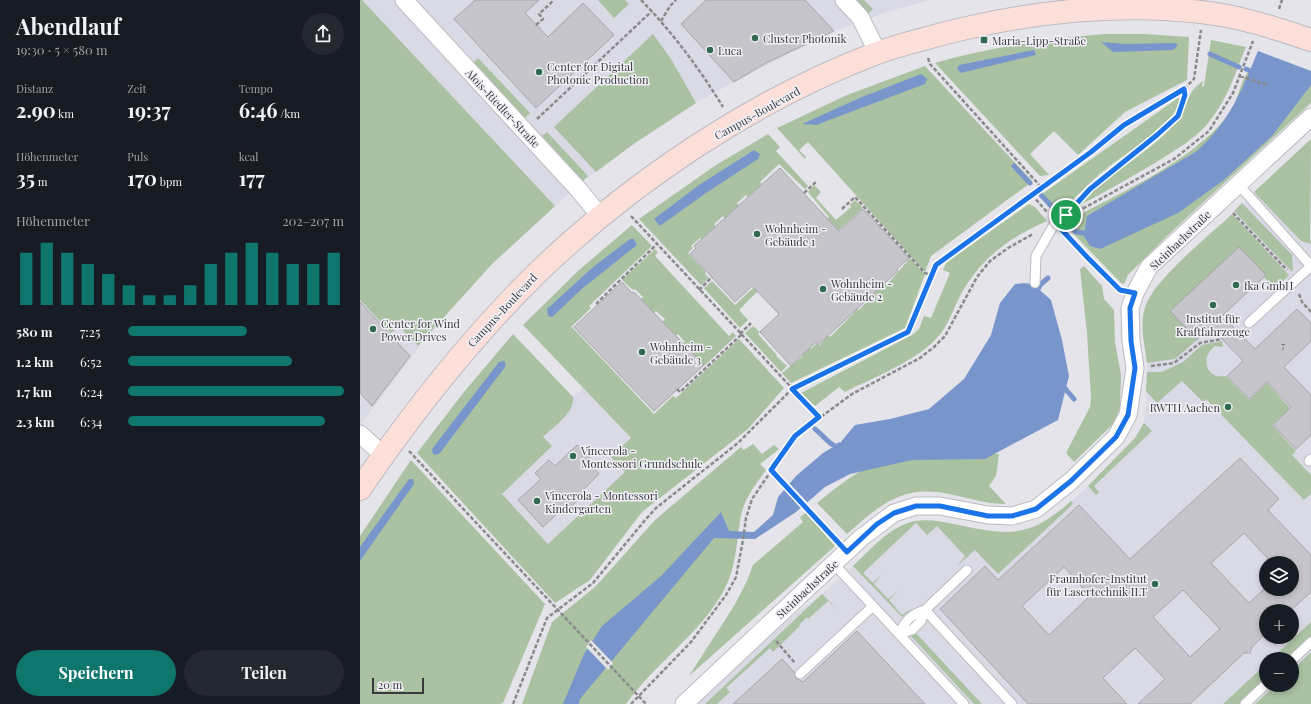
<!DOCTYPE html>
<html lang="de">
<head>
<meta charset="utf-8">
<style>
  body { margin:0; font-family:"Playfair Display",serif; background:#242831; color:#f1f3f6; height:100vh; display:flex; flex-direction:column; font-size:15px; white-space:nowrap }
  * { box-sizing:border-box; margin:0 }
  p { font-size:13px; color:#9ea1a6 }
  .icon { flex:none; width:22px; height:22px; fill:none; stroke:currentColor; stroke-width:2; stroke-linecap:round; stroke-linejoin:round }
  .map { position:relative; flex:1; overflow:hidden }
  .details { display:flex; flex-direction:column; background:#171b24; width:360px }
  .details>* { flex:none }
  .buttons { position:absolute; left:899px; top:556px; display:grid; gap:8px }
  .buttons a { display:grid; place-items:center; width:40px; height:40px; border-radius:50%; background:#171b24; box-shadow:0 2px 6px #0003; font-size:20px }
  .scale { position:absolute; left:12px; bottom:10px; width:52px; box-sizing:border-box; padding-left:4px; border:2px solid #39393b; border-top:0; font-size:11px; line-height:14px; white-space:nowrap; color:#39393b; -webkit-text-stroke:3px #f1f1f7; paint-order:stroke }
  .pin { position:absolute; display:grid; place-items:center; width:34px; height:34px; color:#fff; margin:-17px; border:2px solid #fff; border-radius:50%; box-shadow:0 1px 4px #0007 }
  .round { display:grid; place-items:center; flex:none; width:42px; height:42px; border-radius:21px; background:#242831 }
  .summary { display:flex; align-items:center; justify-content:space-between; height:68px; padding:0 16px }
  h1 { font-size:22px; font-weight:700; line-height:30px }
  .figures { display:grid; grid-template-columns:repeat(3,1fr); gap:6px; height:68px; padding:4px 16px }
  .figures div { display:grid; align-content:center }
  .figures b { font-size:20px; font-weight:700 }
  .figures small { font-size:11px; font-weight:400 }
  .figures p { font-size:11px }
  .chart { height:112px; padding:8px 16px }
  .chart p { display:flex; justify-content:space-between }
  .chart svg { width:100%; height:72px; margin-top:4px; stroke:#0f766e; stroke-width:6 }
  .primary-button { display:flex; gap:8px; margin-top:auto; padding:8px 16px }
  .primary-button a { flex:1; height:46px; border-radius:24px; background:#0f766e; color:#fff; font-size:16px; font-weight:700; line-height:46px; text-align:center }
  .primary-button a+a { background:#242831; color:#f1f3f6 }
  ul { padding:0 16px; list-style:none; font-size:13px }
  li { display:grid; grid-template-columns:64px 48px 1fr; align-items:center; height:30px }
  li i { height:10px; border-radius:5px; background:#0f766e }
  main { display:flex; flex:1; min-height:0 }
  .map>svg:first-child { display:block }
  .built { fill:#dad9e6; fill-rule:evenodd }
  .green { fill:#aac2a1 }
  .water { fill:#7996cc }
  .pier { fill:#e4e4ea }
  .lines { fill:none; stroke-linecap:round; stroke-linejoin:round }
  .stream { stroke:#7996cc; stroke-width:5 }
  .building { fill:#c5c5cb; stroke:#a5a5ab; fill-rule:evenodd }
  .lane-casing { stroke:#bcbbc1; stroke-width:11 }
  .street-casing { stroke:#bcbbc1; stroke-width:19 }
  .secondary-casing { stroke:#bcbbc1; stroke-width:24 }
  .path { stroke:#8a8a8d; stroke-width:2.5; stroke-dasharray:4 2; stroke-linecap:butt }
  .lane { stroke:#fff; stroke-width:9 }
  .street { stroke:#fff; stroke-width:17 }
  .secondary { stroke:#fddfd9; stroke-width:22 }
  .route-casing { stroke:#fff; stroke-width:8 }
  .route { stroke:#1a73e8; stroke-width:5 }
  .poi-dot { fill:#326a51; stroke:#f1f1f7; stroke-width:1.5 }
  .labels { text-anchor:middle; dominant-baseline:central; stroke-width:3; stroke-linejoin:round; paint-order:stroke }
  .number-label { font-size:9px; fill:#5c5c5f }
  .poi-label { font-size:11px; fill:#39393b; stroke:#f1f1f7; text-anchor:start }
  .street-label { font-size:11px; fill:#39393b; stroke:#f1f1f7 }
</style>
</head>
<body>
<main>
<section class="details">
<div class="summary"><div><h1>Abendlauf</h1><p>19:30 · 5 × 580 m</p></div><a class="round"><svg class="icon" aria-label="share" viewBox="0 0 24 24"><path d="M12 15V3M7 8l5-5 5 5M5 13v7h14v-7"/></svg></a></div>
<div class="figures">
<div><p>Distanz</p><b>2.90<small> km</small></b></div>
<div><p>Zeit</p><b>19:37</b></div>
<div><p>Tempo</p><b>6:46<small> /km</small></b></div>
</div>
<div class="figures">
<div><p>Höhenmeter</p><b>35<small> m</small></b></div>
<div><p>Puls</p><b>170<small> bpm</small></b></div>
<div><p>kcal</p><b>177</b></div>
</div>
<div class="chart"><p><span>Höhenmeter</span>202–207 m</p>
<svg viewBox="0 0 160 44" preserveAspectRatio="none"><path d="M5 44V12M15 44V6M25 44V12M35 44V19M45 44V25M55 44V32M65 44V38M75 44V38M85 44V32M95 44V19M105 44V12M115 44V6M125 44V12M135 44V19M145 44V19M155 44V12"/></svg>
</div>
<ul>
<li><b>580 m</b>7:25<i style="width:55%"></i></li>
<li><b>1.2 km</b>6:52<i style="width:76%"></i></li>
<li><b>1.7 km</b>6:24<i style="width:100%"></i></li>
<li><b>2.3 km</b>6:34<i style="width:91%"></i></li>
</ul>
<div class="primary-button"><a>Speichern</a><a>Teilen</a></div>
</section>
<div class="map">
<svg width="951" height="704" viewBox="0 0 951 704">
  <rect width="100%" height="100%" fill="#e4e4ea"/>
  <path class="built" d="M0,0H570L527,12L474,31L374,82L336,103L275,143L223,181L132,264L95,304L73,328L0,426Z
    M951,140V704H335L409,634L463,593L522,540L541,526L556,521L573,520L626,531L645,533L658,532L682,524L695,516L728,486L775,438L784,423L788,376L783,319L784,309L795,287ZM906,563H932V589H906ZM906,611H932V637H906ZM906,659H932V685H906Z
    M223,388L271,439L265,472L188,544L142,494L209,393L213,397Z"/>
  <path class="green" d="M0,0H2L195,206L132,264L58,346L39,326L31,333L0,300Z
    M238,0H265L269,4L254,18Z
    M495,0H504L513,9L508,14Z
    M293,34L311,59L336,103L275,143L236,172L194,127Z
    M745,34H785L829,37L827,80L765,112L718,155L694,131L670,154L689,175L680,176L575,63C631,47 687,39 745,34Z
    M851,40L886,47C876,71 868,97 852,118C838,138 815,150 795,163C769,178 744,193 718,206C747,173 791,153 817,121C830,105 824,94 843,81L842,87L844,86Z
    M118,58L170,113L165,118L113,63Z
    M899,60L951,74V103L807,236L768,275L764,284L761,283L704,224L705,223L715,233H724L723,231L716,230L708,221C759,193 832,162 868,115C876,104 879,89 885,76C889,70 895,65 899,60Z
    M565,66L672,181L671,182L655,166L656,164L651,169L654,168L669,184L571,256L565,272L448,142L439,150L446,157L445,159L417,128L487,95Z
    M818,98L822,99C811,128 769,150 746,169C729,182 715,199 699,213L682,194Z
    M187,132L228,176L223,181L182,136Z
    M408,134L420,147L416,151L448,186L445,189L419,164L400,182L402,184L388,197L386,195L377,203L379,206L365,219L363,216L354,224L356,227L342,239L340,238L331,246L333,248L328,253L346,272L345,274L349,278L341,285L279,219L356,165Z
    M951,139L950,238L951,244L941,241L894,192Z
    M454,185L461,192L456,198L476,220L491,207L490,205L495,200L503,208L423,281L398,291L379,310L388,320L380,328L344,288L352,281L375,305L469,217L448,192Z
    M882,203L932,255L933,269L932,272L874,211Z
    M669,204L675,207L687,221C649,238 622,257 601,294C593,309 588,327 576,339C556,361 512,378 485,392L479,387L455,406L441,393L552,335L559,329L564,316L571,318L590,273L583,270L586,263Z
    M872,214L929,275L915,289L904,277L811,311L837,340L815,359L787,363C785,346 779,325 785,308C793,280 849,236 872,214Z
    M272,225L292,246L229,306L231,308L208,330L212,327L294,414L313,396L316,398L379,339L424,388L388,429L282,512L230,580L195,603L57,453L104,392L153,334L213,397C215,413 194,426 183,437L192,446L142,494L188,544L265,472L251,457L271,438L163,325L219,270Z
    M295,249L298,252L295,256L369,336L373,332L376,336L344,366L323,344L325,342L318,334L315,336L302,322L305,319L296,311L294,313L281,299L283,297L275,289L273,290L262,280Z
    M550,258L565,274L545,328L431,383L422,373L443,356L442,355L449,348L451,349L456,344L459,346L468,335L470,337L494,313L493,312L497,308L499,310L524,283L527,285Z
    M724,266L742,286L744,299L754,310L755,342L761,375L760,408L753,424L714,462L706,453L730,407L731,398L727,333L720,269Z
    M393,326L400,332L398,334L417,355L416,356L427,366L421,372L385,333Z
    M862,341L863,347L855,346C839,358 847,380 866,376L889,400L907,383L930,408L912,425L936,451L932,455L951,475V494L944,500L846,399L843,402L822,381L797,403L786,391L787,372H802L823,362L842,345Z
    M784,423L792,431L734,486L739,492L736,495L728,486L775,438Z
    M393,444L402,454L414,445L419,449L400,464L406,470C396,484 385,498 381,515C376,542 377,567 363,592C338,636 295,663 266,704H162L192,622L236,586L295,520L381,447L384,450Z
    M594,453L639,454L636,476L629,486L646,504C628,504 611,499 594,495C544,483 522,503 487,534L457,503C477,487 505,464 530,458C546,454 576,454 594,453Z
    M51,460L185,604L143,703L140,704H0V536Z
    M711,501L713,504L638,574L615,550L597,566L605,556L577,526L567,535L556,523L503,573L513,583L522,574L514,584L528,599L538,591L529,600L542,615L553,607L542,617L493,566C509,551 527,530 548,523C563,518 578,521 593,524C647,535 668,540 711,501Z
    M446,513L475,546L329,676L374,606L387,581L393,565L443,522L440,517Z
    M462,594L478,610L468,601L448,619L447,617L439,625L440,626L413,652L410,648L366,688L370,692L357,704H345Z
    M951,622V636L927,659H911Z
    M555,632L622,704H614L551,636Z
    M951,652V704H895L916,685H932V670Z
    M906,664V679L879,704H863Z"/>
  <path class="water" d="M741,42L765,44L815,43L818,45L813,50L753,52Z
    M674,50L676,55L601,73L597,69L599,65Z
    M898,51L951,71V85L912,136L864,180L818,213L740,249L730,246L724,236L727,216L837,151C871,119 881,92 898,51Z
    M561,74L567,79L565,84L456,125L442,124L502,97Z
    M394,150L400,154L398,159L346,193L300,226L294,219L339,185Z
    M270,239H274L277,245L223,288L192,317L188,316L187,309L232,268Z
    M664,283L673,284L691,300L702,340L709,376L698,420L625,459L552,460L490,474L465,487L436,512L395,539L354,538L220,699L219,704H203L224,654L242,626L301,576L361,512L369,531L394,532L413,515L418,497L436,476L463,453L480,443L495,425L530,419L569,409L604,379L631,335L640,303L655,284Z
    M144,361L146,364L145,367L80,453L76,455L73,454L72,449L139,362Z
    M49,479H53L54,484L0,561V547Z"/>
  <path class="pier" d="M428,482L449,504L443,509L423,488Z
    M231,640L253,663L248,670L226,647Z"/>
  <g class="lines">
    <path class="stream" d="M850,54L879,67
      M886,69L895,73
      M654,166L670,183
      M681,195L698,213
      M707,222L716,232L731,234
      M676,294L680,285L688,278
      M703,386L714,399
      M455,429C463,435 468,444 477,447L479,445"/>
  </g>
  <path class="building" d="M115,0H179L165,13L188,37L223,3L254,35L176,108L94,19Z
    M346,0H445L474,31L406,63L374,82L321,24Z
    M420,168L479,231L503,209L549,258L537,269L538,271L458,345L456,342L431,366L400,332L419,314L392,286L375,302L330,254L336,248L334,246Z
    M879,247L906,275L863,315L874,328L895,349L937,309L951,323V341L924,367L951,395V435L936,449L913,425L931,407L907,382L889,399L867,376L883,361L850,326L837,340L810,311Z
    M262,282L272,293L274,292L344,365L294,411L214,327Z
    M0,302L50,356L12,406L0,393Z
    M217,445L231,459L228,462L239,474L220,493L222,496L210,508L206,505L183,527L158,500L181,479L175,473L189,460L195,466Z
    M880,458L919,499L908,510L951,555V592L930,611H906V633L892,647L890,653H884L830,704H778L805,679L775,648L743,678L767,704H668L580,609L625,566L638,580L719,505L770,559ZM884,533L912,563H932V589H904L889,603L851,563ZM704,567L730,596L689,635L662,606ZM823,590L860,629L830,657L793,617Z
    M497,631L565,704H373L422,659L434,672L436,678L443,682Z"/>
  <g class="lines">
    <g class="lane-casing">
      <path id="lane" d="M879,185L951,266
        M675,283L676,256L696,221
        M889,323L951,266
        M949,461L951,459
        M474,564L604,704
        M565,610L652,704
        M539,634L552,630L561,621L565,610L607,570
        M539,634C545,621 551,614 565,610
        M932,660L951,642
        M440,674L513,606
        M885,704L906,684"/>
    </g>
    <g class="street-casing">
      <path id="street" d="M44,0L218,189L241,217
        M484,0L500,17L518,53
        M0,434L23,455
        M324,704L501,538L534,513L556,506H580L628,515L652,516L676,509L711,481L756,437L768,415L775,368L771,341L770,308L775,293L789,267L951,117"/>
    </g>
    <g class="secondary-casing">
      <path id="secondary" d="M0,489C52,413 110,339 176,274C271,182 393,100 517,53C538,45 561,40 582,34C667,12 754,2 841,12C879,16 915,28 951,40"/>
    </g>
    <path class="path" d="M281,0C313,33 339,68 363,107
      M919,9L922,0
      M301,21L310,6L316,0
      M176,25L183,19L179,14L194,0
      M568,58L570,64L682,188
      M880,76L907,85
      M177,119L292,11
      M444,193L457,181
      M672,195L687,212
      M482,209L495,197L565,273L572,276
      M873,213L927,270
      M706,214L730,189L797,135L818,116L825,95L824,89
      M706,215L722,209L814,159L849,131L873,93L893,41
      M271,216L459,417
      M704,232L759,289
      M339,290L352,277
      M939,294L942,302L951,312
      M238,304L237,303L296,245
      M380,334L391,323
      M791,366L814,363L840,343L862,339
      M317,389L320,392L381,335
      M49,451L286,704
      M411,470L476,540
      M416,641L435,663
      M153,704L187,618L233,583L286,519L296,508L378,443L432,389L548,332L576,265L731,153L764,125L824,89L834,79L841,30
      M271,704L331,642L366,595L376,577L383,540L386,518L392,499L435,436L492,394L560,358L574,347L585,336L617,277L630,261L648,248L673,234"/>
    <use href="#lane" class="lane"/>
    <use href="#street" class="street"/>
    <use href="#secondary" class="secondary"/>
  </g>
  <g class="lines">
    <g class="route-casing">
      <path id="route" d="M824,89L825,95L818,116L797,135L730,189L706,215L696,221L700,228L728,258L760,290L775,293L770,308L771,341L775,368L768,415L756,437L711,481L676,509L652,516H628L580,506H556L534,513L517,524L487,552L411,470L435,436L459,417L432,389L548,332L576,265L731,152L764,125Z"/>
    </g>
    <use href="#route" class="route"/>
  </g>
  <g class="poi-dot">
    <circle cx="395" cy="38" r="4"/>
    <rect x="620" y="36" width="8" height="8" rx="2"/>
    <circle cx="350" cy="50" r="4"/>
    <circle cx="179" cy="72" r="4"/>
    <circle cx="397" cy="234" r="4"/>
    <circle cx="876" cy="285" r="4"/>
    <circle cx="463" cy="289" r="4"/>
    <circle cx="853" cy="305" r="4"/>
    <circle cx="13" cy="329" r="4"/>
    <circle cx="282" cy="352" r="4"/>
    <circle cx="868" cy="407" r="4"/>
    <circle cx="213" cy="456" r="4"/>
    <circle cx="177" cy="501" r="4"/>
    <circle cx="795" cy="584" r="4"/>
  </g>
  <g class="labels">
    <g class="number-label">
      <text x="923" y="345">7</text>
    </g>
    <g class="poi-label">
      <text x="403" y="38">Cluster Photonik</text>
      <text x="632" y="40">Maria-Lipp-Straße</text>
      <text x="358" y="50">Luca</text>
      <text x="187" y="66">Center for Digital<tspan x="187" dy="13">Photonic Production</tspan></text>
      <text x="405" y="228">Wohnheim -<tspan x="405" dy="13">Gebäude 1</tspan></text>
      <text x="471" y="283">Wohnheim -<tspan x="471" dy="13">Gebäude 2</tspan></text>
      <text x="884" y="285">fka GmbH</text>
      <text x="853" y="318" text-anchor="middle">Institut für<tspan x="853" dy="13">Kraftfahrzeuge</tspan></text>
      <text x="21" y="323">Center for Wind<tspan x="21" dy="13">Power Drives</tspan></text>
      <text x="290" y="346">Wohnheim -<tspan x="290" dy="13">Gebäude 3</tspan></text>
      <text x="860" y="407" text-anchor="end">RWTH Aachen</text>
      <text x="221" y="450">Vincerola -<tspan x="221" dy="13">Montessori Grundschule</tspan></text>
      <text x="185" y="495">Vincerola - Montessori<tspan x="185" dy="13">Kindergarten</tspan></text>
      <text x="787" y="578" text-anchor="end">Fraunhofer-Institut<tspan x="787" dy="13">für Lasertechnik ILT</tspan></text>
    </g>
    <g class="street-label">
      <text transform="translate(143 108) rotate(47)">Alois-Riedler-Straße</text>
      <text transform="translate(397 113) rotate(-29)">Campus-Boulevard</text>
      <text transform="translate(820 240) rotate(-44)">Steinbachstraße</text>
      <text transform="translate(142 310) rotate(-47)">Campus-Boulevard</text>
      <text transform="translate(447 589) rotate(-43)">Steinbachstraße</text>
    </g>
  </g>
</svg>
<div class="buttons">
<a><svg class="icon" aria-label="layers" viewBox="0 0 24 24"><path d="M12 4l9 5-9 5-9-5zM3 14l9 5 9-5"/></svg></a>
<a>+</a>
<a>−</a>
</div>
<div class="scale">20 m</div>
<div class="pin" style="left:706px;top:215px;background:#1e9e55"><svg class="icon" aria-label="arrive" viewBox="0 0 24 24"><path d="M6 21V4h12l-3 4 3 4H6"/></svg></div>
</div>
</main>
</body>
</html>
